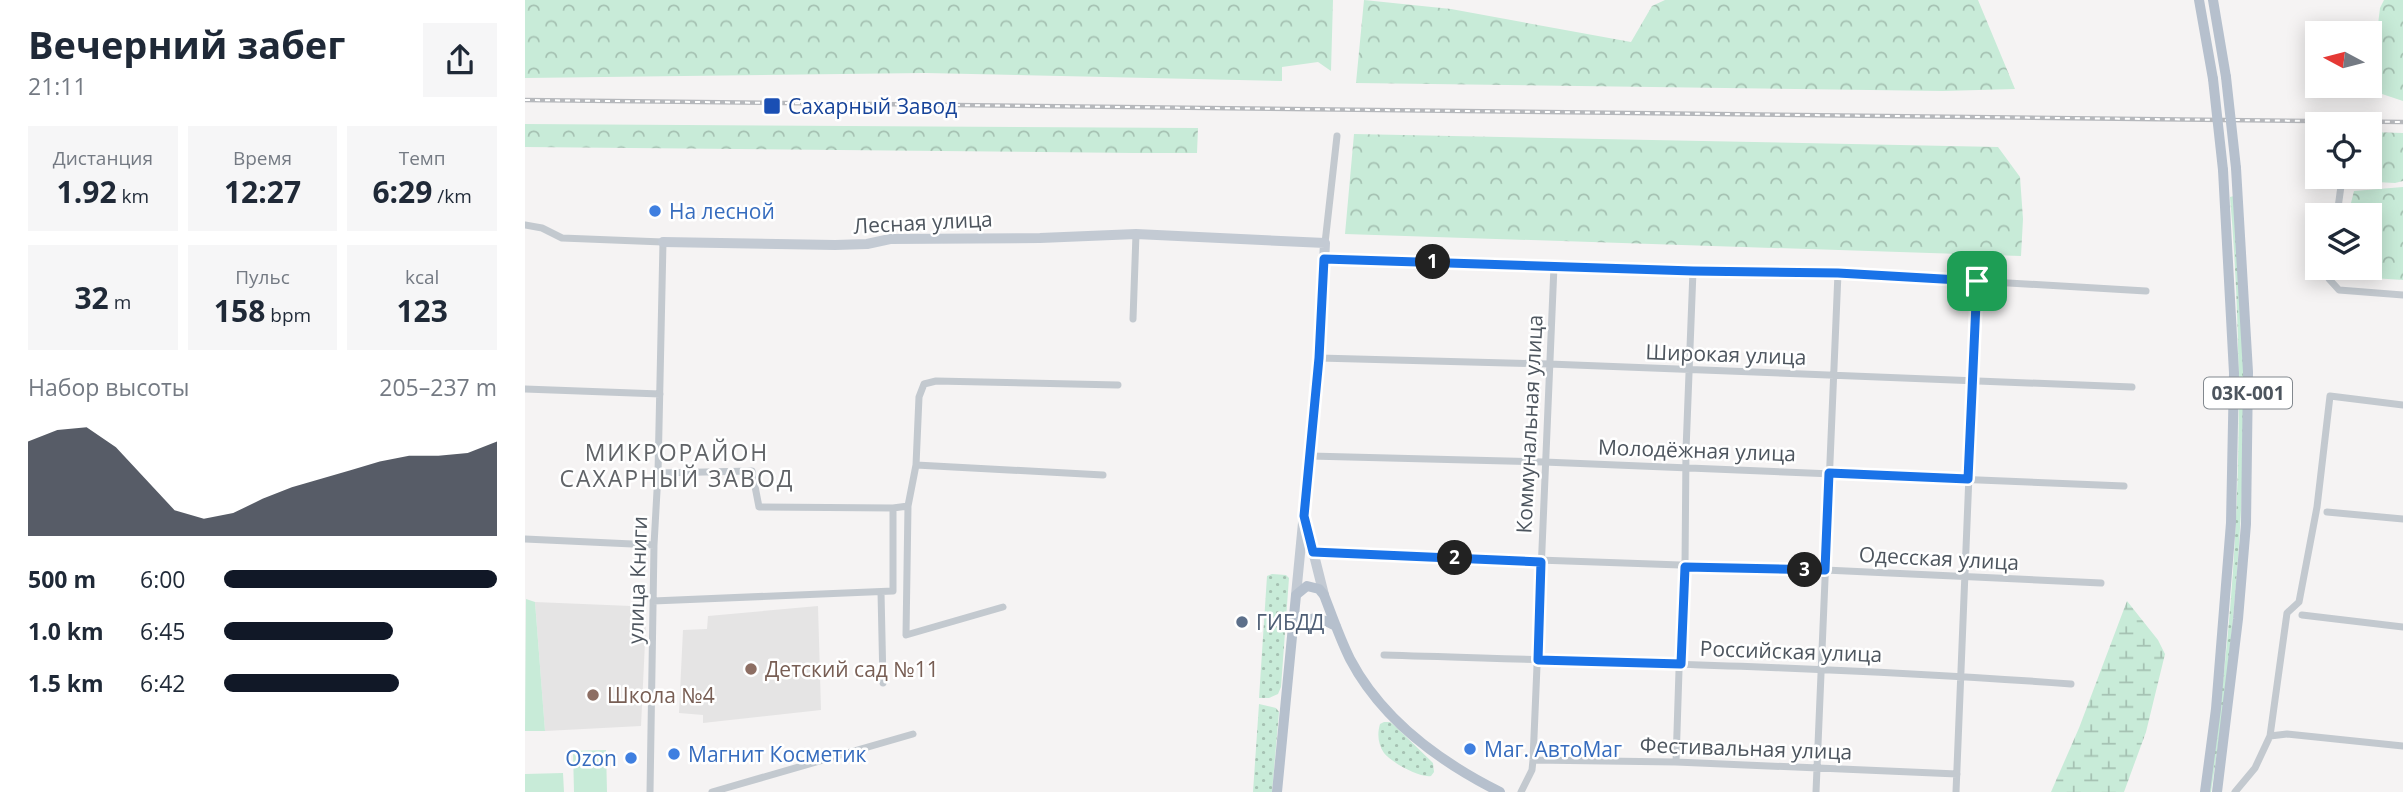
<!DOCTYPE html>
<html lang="ru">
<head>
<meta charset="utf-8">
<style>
  body { margin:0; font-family:"Open Sans",sans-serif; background:#f6f6f7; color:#1f2937; height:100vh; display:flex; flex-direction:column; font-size:26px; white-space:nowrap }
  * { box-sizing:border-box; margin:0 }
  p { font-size:23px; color:#747a83 }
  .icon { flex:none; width:38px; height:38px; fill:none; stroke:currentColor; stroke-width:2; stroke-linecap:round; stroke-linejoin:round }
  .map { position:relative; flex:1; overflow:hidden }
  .details { display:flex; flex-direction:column; background:#fff; width:525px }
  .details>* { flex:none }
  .needle { width:46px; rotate:277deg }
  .controls { position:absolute; left:1780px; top:21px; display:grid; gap:14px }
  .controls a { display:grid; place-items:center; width:77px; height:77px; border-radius:0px; background:#fff; box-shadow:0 4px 18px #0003; font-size:35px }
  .pin { position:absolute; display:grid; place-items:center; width:60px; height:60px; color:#fff; margin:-30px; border-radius:14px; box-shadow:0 4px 10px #0006 }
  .km { position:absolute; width:35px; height:35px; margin:-18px; border-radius:50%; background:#222; color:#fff; font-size:19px; line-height:35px; text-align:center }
  .round { display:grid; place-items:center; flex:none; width:74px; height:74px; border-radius:0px; background:#f6f6f7 }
  .summary { display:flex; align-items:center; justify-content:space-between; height:119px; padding:0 28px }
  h1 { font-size:38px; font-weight:700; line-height:52px }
  .figures { display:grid; grid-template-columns:repeat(3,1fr); gap:10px; height:119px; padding:7px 28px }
  .figures div { display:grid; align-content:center; border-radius:0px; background:#f6f6f7; text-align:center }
  .figures b { font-size:30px; font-weight:700 }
  .figures small { font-size:19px; font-weight:400 }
  .figures p { font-size:19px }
  .chart { height:196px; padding:14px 28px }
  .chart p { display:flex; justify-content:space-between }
  .chart svg { width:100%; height:126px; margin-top:7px; fill:#111827; opacity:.7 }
  ul { padding:0 28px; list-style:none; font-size:23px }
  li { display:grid; grid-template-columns:112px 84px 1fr; align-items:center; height:52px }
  li i { height:18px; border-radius:9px; background:#111827 }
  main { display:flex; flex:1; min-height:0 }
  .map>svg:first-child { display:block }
  .education { fill:#e5e4e4 }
  .green { fill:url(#green-dots) }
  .forest { fill:url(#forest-crowns) }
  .wetland { fill:url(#wetland-marsh) }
  .pitch { fill:#c8ebd8 }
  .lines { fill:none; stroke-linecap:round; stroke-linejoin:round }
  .street { stroke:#c3c9cf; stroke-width:7 }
  .secondary { stroke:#c3cad3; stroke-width:10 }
  .primary { stroke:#b6c0cd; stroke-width:10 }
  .rail-casing { stroke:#b6b8bc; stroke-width:4.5 }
  .rail { stroke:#fff; stroke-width:2; stroke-dasharray:5; stroke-linecap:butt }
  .primary-bridge { stroke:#b6c0cd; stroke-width:10 }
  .route-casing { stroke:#fff; stroke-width:14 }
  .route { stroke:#1a73e8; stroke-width:9 }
  .transit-dot { fill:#1a4fb4; stroke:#fff; stroke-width:2.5 }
  .shop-dot { fill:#3f7fe0; stroke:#fff; stroke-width:2.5 }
  .service-dot { fill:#5c6f8a; stroke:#fff; stroke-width:2.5 }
  .education-dot { fill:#8d6e63; stroke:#fff; stroke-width:2.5 }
  .labels { text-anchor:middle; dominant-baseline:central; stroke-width:5; stroke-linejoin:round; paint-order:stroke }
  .shield { fill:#fff; stroke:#82888e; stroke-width:2 }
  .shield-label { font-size:19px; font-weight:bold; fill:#4d555e }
  .transit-label { font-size:21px; fill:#164399; stroke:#fff; text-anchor:start }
  .shop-label { font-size:21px; fill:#366cbe; stroke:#fff; text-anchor:start }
  .street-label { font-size:21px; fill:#4d555e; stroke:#fff }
  .service-label { font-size:21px; fill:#4e5e75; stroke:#fff; text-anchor:start }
  .education-label { font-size:21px; fill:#785e54; stroke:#fff; text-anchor:start }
  .neighbourhood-label { font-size:23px; letter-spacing:2px; fill:#606367; stroke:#fff }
</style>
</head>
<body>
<main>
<section class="details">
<div class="summary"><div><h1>Вечерний забег</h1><p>21:11</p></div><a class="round"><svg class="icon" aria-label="share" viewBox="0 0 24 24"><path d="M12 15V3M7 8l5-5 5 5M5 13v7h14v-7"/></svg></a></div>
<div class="figures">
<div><p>Дистанция</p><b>1.92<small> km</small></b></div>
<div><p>Время</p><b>12:27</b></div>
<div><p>Темп</p><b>6:29<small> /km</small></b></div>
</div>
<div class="figures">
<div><b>32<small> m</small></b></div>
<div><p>Пульс</p><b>158<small> bpm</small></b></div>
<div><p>kcal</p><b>123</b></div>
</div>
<div class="chart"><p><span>Набор высоты</span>205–237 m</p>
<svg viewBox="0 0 160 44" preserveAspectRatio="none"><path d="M0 44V11L10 7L20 6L30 13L40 24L50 35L60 38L70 36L80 31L90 27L100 24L110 21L120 18L130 16L140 16L150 15L160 11V44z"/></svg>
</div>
<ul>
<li><b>500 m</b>6:00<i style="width:100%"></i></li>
<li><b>1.0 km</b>6:45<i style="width:62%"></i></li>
<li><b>1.5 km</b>6:42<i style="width:64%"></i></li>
</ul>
</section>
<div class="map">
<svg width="1878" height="792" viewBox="0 0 1878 792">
  <defs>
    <pattern id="green-dots" width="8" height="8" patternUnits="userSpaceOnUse" patternTransform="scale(1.75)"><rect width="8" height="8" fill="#c8ebd8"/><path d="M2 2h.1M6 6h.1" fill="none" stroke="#a5c1b2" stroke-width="1.8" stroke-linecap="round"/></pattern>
    <pattern id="forest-crowns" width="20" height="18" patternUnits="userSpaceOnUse" patternTransform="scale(1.75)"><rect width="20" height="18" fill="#c8ebd8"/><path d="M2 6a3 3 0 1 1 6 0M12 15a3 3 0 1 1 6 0" fill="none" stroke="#a5c1b2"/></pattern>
    <pattern id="wetland-marsh" width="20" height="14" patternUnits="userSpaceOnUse" patternTransform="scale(1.75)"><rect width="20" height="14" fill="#c8ebd8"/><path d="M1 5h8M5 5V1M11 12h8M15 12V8" fill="none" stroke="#a5c1b2"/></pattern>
  </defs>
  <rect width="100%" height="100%" fill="#f5f3f3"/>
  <path class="education" d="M10,602L106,606V620L121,621L116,726L20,731Z
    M293,606L296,710L178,723V715L154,713L158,630L182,629L183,616Z"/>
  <path class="green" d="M1709,196C1714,267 1719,338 1719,410C1718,538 1706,666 1686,792H1683C1714,595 1722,395 1705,197Z
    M747,574L761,575L764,578L756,687L753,694L744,698H734L742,576Z
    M734,704L751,708L754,712L747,792H728Z
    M859,722H865L871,727L908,763L909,772L906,776C894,778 866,762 859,753C853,744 852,734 855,724Z"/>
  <path class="forest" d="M0,0H808L806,71L793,62L757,67V81L400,73L0,78Z
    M839,0L926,9L1106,42L1127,6L1140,0H1453L1490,89L1418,91L831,83Z
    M1859,0H1878V101L1845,90L1855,8Z
    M0,124L673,128L672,153H608L0,147Z
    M1845,132L1878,133V181L1870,183L1832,181L1833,177H1844Z
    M829,134L1473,147L1495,177L1498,219L1496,256L820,234Z
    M1878,187V280L1816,276L1815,268H1844V215H1823L1829,191Z"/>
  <path class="wetland" d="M1602,601L1633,640L1640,654L1621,732L1599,792H1526L1554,728Z"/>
  <path class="pitch" d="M1,599L10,602L20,731H0Z
    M81,750L82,792H49L48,751Z
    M38,773L39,792H0V774Z"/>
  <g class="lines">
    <path class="street" d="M1812,215L1816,186
      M0,225L17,228L37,238L138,242L133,473L129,545L125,792
      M800,243L812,136
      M799,259L1168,271L1313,273L1621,291
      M1803,268L1804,279L1814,290L1878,295
      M608,319L611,234
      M794,358L1024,364L1607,387
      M0,389L135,394
      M785,456L1019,462L1599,486
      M391,465L578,475
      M133,473L227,471L234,507L368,508L383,506
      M1802,512L1878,519
      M0,539L129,545
      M788,552L1300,570L1576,583
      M356,592L358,683
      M128,601L368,591V508
      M478,607L381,635L383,506L391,465L394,397L399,384L411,381L593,385
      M1777,615L1878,627
      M859,655C1088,662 1317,667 1546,684
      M1745,736L1762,613L1774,602L1792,507L1805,396L1878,405
      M1008,760L1151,762L1432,774
      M1151,762L1155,640L1160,567L1161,450L1168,271
      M187,792L388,734
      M996,792L1007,770L1008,760L1029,266
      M1291,792L1313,273
      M1431,792L1452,280
      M1710,792L1730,768L1745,736L1762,734L1878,746"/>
    <path class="secondary" d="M138,242L310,245L342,244L365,239L515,238L611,234L800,243L794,358L771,595
      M781,523L799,595"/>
    <path class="primary" d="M1674,0L1688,79
      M1688,0L1701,77
      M768,633C779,613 794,617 811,626
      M752,792L771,595L782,586L794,589L799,595C807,616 815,639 825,659C857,720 915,762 975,792
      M1680,792L1691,709L1706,523L1709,373L1698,170
      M1692,792L1713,619L1721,524L1723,372L1711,168"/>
    <g class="rail-casing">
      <path id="rail" d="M0,100L1878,122"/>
    </g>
    <use href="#rail" class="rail"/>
    <path class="primary-bridge" d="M1701,77L1711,168
      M1688,79L1698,170"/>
  </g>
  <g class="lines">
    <g class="route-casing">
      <path id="route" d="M799,259L1168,271L1313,273L1452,281L1443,479L1304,473L1300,570L1160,567L1156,664L1013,660L1016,562L788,552L779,516L794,358Z"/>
    </g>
    <use href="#route" class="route"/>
  </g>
  <rect class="transit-dot" x="238" y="97" width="18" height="18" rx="3.5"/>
  <g class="shop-dot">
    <circle cx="130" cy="211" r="7"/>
    <circle cx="945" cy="749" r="7"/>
    <circle cx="149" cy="754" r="7"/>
    <circle cx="106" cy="758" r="7"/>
  </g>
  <circle class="service-dot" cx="717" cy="622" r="7"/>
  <g class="education-dot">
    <circle cx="226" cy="669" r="7"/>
    <circle cx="68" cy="695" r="7"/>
  </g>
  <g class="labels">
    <rect class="shield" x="1679" y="377.5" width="88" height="31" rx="5"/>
    <g class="shield-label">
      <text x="1723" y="393">03К-001</text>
    </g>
    <g class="transit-label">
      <text x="263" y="106">Сахарный Завод</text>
    </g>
    <g class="shop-label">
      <text x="144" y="211">На лесной</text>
      <text x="959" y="749">Маг. АвтоМаг</text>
      <text x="163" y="754">Магнит Косметик</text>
      <text x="92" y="758" text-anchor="end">Ozon</text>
    </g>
    <g class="street-label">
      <text transform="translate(398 222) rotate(-3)">Лесная улица</text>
      <text transform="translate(1201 354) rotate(2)">Широкая улица</text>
      <text transform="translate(1004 424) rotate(-87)">Коммунальная улица</text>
      <text transform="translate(1172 450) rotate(2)">Молодёжная улица</text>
      <text transform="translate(1414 558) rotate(3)">Одесская улица</text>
      <text transform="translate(112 580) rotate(-88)">улица Книги</text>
      <text transform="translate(1266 651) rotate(2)">Российская улица</text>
      <text transform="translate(1221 748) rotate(2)">Фестивальная улица</text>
    </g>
    <g class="service-label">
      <text x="731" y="622">ГИБДД</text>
    </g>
    <g class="education-label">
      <text x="240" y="669">Детский сад №11</text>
      <text x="82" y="695">Школа №4</text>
    </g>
    <g class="neighbourhood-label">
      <text x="152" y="452">МИКРОРАЙОН<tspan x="152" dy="26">САХАРНЫЙ ЗАВОД</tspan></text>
    </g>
  </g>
</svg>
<div class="controls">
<a><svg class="needle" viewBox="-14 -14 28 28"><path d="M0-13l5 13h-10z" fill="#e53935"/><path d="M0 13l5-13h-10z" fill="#747a83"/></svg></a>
<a><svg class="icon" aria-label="locate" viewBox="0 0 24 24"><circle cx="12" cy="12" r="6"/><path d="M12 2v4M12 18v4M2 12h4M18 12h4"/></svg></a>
<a><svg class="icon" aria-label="layers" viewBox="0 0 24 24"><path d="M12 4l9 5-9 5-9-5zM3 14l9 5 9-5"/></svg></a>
</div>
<div class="pin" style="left:1452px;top:281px;background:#1e9e55"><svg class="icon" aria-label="arrive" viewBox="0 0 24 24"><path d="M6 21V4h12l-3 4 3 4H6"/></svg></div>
<b class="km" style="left:908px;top:262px">1</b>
<b class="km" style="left:930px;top:558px">2</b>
<b class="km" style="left:1280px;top:570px">3</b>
</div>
</main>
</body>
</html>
